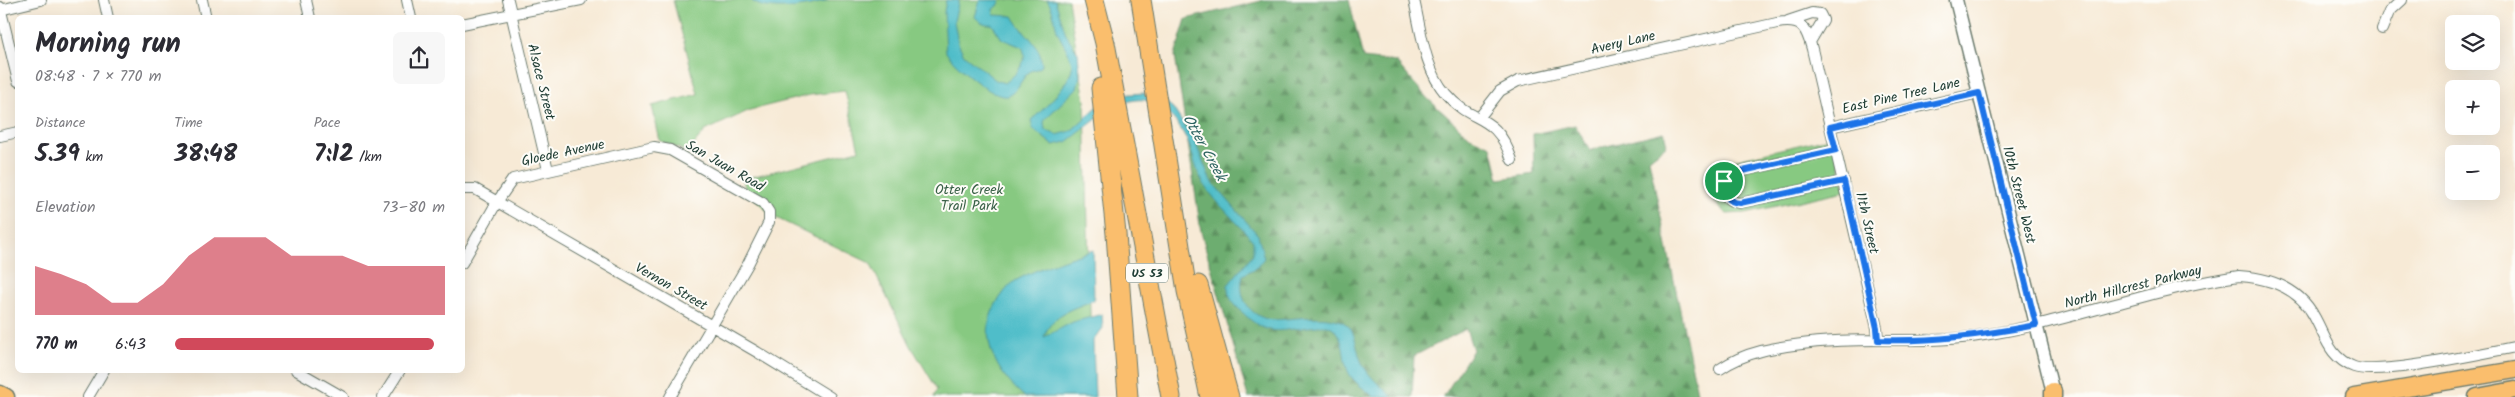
<!DOCTYPE html>
<html lang="en">
<head>
<meta charset="utf-8">
<style>
  body { margin:0; font-family:Kalam,sans-serif; background:#f7f7f7; color:#2b2b33; height:100vh; display:flex; flex-direction:column; font-size:19px; white-space:nowrap }
  * { box-sizing:border-box; margin:0 }
  p { font-size:16px; color:#7c7c81 }
  .icon { flex:none; width:28px; height:28px; fill:none; stroke:currentColor; stroke-width:2; stroke-linecap:round; stroke-linejoin:round }
  .map { position:relative; flex:1; overflow:hidden }
  .details { position:absolute; left:15px; top:15px; width:450px; height:358px; display:flex; flex-direction:column; background:#fff; border-radius:8px; box-shadow:0 5px 20px #0002 }
  .details>* { flex:none }
  .fabs { position:absolute; left:2445px; top:15px; display:grid; gap:10px }
  .fabs a { display:grid; place-items:center; width:55px; height:55px; border-radius:8px; background:#fff; box-shadow:0 5px 20px #0002; font-size:25px }
  .pin { position:absolute; display:grid; place-items:center; width:42px; height:42px; color:#fff; margin:-21px; border:2px solid #fff; border-radius:50%; box-shadow:0 1px 5px #0007 }
  .round { display:grid; place-items:center; flex:none; width:52px; height:52px; border-radius:8px; background:#f7f7f7 }
  .headline { display:flex; align-items:center; justify-content:space-between; height:85px; padding:0 20px }
  h1 { font-size:28px; font-weight:700; line-height:38px }
  .figures { display:grid; grid-template-columns:repeat(3,1fr); gap:8px; height:85px; padding:5px 20px }
  .figures div { display:grid; align-content:center }
  .figures b { font-size:25px; font-weight:700 }
  .figures small { font-size:14px; font-weight:400 }
  .figures p { font-size:14px }
  .chart { height:140px; padding:10px 20px }
  .chart p { display:flex; justify-content:space-between }
  .chart svg { width:100%; height:90px; margin-top:5px; fill:#d1495b; opacity:.7 }
  ul { padding:0 20px; list-style:none; font-size:16px }
  li { display:grid; grid-template-columns:80px 60px 1fr; align-items:center; height:38px }
  li i { height:12px; border-radius:6px; background:#d1495b }
  .map>svg:first-child { display:block }
  .forest { fill:url(#forest-firs); stroke:#467552 }
  .green { fill:#87c981; stroke:#53835a }
  .water { fill:#4fbdc9; stroke:#377d7e }
  .lines { fill:none; stroke-linecap:round; stroke-linejoin:round }
  .minor-casing { stroke:#6b7a6d; stroke-width:12 }
  .tertiary-casing { stroke:#6b7a6d; stroke-width:15 }
  .primary-casing { stroke:#6b7a6d; stroke-width:19 }
  .motorway-casing { stroke:#6b7a6d; stroke-width:21 }
  .minor { stroke:#fff; stroke-width:10 }
  .tertiary { stroke:#fff; stroke-width:12 }
  .primary { stroke:#fabe6d; stroke-width:16 }
  .motorway { stroke:#fabe6d; stroke-width:19 }
  .route-casing { stroke:#fff; stroke-width:10 }
  .route { stroke:#1a73e8; stroke-width:6 }
  .labels { text-anchor:middle; dominant-baseline:central; stroke-width:4; stroke-linejoin:round; paint-order:stroke }
  .shield { fill:#fdfcf7; stroke:#62766e; stroke-width:1 }
  .shield-label { font-size:12px; font-weight:bold; fill:#1f3d34 }
  .street-label { font-size:14px; fill:#1f3d34; stroke:#fdfcf7 }
  .park-label { font-size:14px; fill:#396047; stroke:#fdfcf7 }
  .water-label { font-size:15px; font-style:italic; fill:#2d6361; stroke:#fdfcf7 }
</style>
</head>
<body>
<div class="map">
<svg width="2515" height="397" viewBox="0 0 2515 397">
  <defs>
    <pattern id="forest-firs" width="22" height="20" patternUnits="userSpaceOnUse" patternTransform="scale(1.25)"><rect width="22" height="20" fill="#6dad6f"/><path d="M5 1l3.5 6h-7zM16 11l3.5 6h-7z" fill="#598e5c"/></pattern>
  </defs>
  <rect width="100%" height="100%" fill="#fdfcf7"/>
  <filter id="ink" filterUnits="userSpaceOnUse"><feTurbulence type="fractalNoise" baseFrequency=".02" numOctaves="2"/><feDisplacementMap in="SourceGraphic" scale="10" xChannelSelector="R" yChannelSelector="G"/><feConvolveMatrix kernelMatrix="1 2 1 2 8 2 1 2 1" color-interpolation-filters="sRGB"/></filter>
  <filter id="wash" filterUnits="userSpaceOnUse"><feTurbulence type="fractalNoise" baseFrequency=".0096" numOctaves="4" result="noise"/><feDisplacementMap in="SourceGraphic" scale="20" xChannelSelector="R" yChannelSelector="G"/><feGaussianBlur stdDeviation="1.12" result="paint"/><feColorMatrix in="noise" values="0 0 0 0 0 0 0 0 0 0 0 0 0 0 0 0 0 1.4 0 .05"/><feComposite in="paint" operator="in"/></filter>
  <g filter="url(#wash)">
    <rect width="100%" height="100%" fill="#f7ead6"/>
    <path class="forest" d="M1265,0H1349L1363,58L1396,62L1427,98L1470,137L1491,146L1499,179L1534,174L1533,134L1575,125L1590,150L1664,132L1667,145L1649,159L1698,397H1443L1473,350L1466,329L1414,356L1412,397H1248L1201,232L1175,55L1186,19Z"/>
    <path class="green" d="M673,0H1068L1085,100L1092,397H934L937,389L911,346L870,263L772,216L745,188L743,179L859,150L845,91L810,95L750,110L705,131L688,152L660,141L652,106L698,94Z
      M1833,137L1845,191L1745,213L1727,214C1704,195 1708,188 1720,163Z"/>
    <path class="water" d="M751,0H828C812,7 764,14 751,0Z
      M946,0H959L954,21L958,43L964,55L997,81L1005,83C1016,75 1030,60 1022,47L1002,39L992,24C985,25 980,22 975,17L980,0H1001L998,6L993,9L994,15L1013,16C1024,36 1041,42 1042,66C1038,70 1032,69 1028,73C1020,80 1018,92 1007,96C994,100 952,63 946,52L944,12Z
      M1047,0H1055L1066,34L1078,53L1080,76L1077,88L1046,118L1044,122L1045,130L1057,135L1071,131L1098,106L1120,95L1143,93L1163,100L1173,108L1196,144L1211,181L1258,235L1264,258L1257,267L1243,275C1237,298 1250,317 1272,320C1292,319 1314,315 1334,319C1360,324 1353,348 1364,367C1371,379 1383,388 1393,397H1374C1366,390 1356,384 1350,375C1341,360 1348,343 1332,327C1324,325 1317,326 1309,327C1275,331 1267,337 1241,311C1233,303 1227,297 1228,285L1253,254V241C1237,221 1217,205 1204,184C1195,170 1193,152 1186,138C1148,69 1112,108 1067,142L1053,145L1033,129L1031,120C1042,112 1074,79 1072,65C1071,54 1062,43 1058,33C1054,22 1054,10 1047,0Z
      M1093,250L1094,300C1073,309 1052,313 1044,337L1073,322L1102,314L1103,328L1093,341L1095,397H1025C998,375 976,338 996,304C1001,296 1007,287 1015,281C1039,267 1068,259 1093,250Z"/>
  </g>
  <g filter="url(#ink)">
    <g class="lines">
      <g class="minor-casing">
        <path id="minor" d="M104,0L108,18
          M202,0L206,18
          M306,0L310,18
          M407,0L411,18
          M508,0L548,170
          M1414,0C1421,31 1425,70 1446,94C1473,126 1495,110 1512,160
          M0,7L18,81
          M0,10L41,0
          M1788,21L1812,13L1820,14L1823,20L1810,42
          M462,24L581,0
          M2382,29L2389,12L2402,0
          M1479,118L1500,91L1518,81L1777,23C1802,19 1806,27 1812,49L1877,328L1878,340
          M1830,127L1979,93
          M0,136L18,132
          M1836,150L1734,173L1724,181C1722,194 1727,202 1740,203L1844,181
          M462,189H475L757,352L830,397
          M462,263L497,202L513,179L654,147L670,150L763,203L769,212V222L748,264L670,397
          M1720,369C1748,350 1778,347 1810,343C1868,336 1926,345 1984,335C2070,322 2153,288 2239,276C2270,278 2300,288 2315,318C2326,338 2330,358 2354,367C2379,376 2483,353 2515,347
          M296,370L343,397
          M88,397L104,370
          M383,397L400,370"/>
      </g>
      <g class="tertiary-casing">
        <path id="tertiary" d="M1956,0L2054,397"/>
      </g>
      <g class="primary-casing">
        <path id="primary" d="M2053,391V397
          M0,394L6,397
          M2354,397L2515,370
          M2477,397L2515,390"/>
      </g>
      <g class="motorway-casing">
        <path id="motorway" d="M1094,0L1105,43L1171,397
          M1141,0L1187,291L1210,397
          M1101,88L1116,234L1128,397
          M1198,285L1229,397"/>
      </g>
      <use href="#minor" class="minor"/>
      <use href="#tertiary" class="tertiary"/>
      <use href="#primary" class="primary"/>
      <use href="#motorway" class="motorway"/>
    </g>
  </g>
  <g class="lines" filter="url(#ink)">
    <g class="route-casing">
      <path id="route" d="M1979,93L2036,325C1983,335 1932,342 1878,340L1877,328L1844,181L1740,203C1727,202 1722,194 1724,181L1734,173L1836,150L1830,127Z"/>
    </g>
    <use href="#route" class="route"/>
  </g>
  <g class="labels">
    <rect class="shield" x="1126" y="263.5" width="42" height="19" rx="4"/>
    <g class="shield-label">
      <text x="1147" y="273">US 53</text>
    </g>
    <g class="street-label">
      <text transform="translate(1623 43) rotate(-13)">Avery Lane</text>
      <text transform="translate(541 82) rotate(76)">Alsace Street</text>
      <text transform="translate(1901 96) rotate(-13)">East Pine Tree Lane</text>
      <text transform="translate(563 153) rotate(-12)">Gloede Avenue</text>
      <text transform="translate(725 166) rotate(30)">San Juan Road</text>
      <text transform="translate(2019 195) rotate(76)">10th Street West</text>
      <text transform="translate(1867 223) rotate(77)">11th Street</text>
      <text transform="translate(671 287) rotate(30)">Vernon Street</text>
      <text transform="translate(2133 287) rotate(-14)">North Hillcrest Parkway</text>
    </g>
    <g class="park-label">
      <text x="969" y="190">Otter Creek<tspan x="969" dy="16">Trail Park</tspan></text>
    </g>
    <g class="water-label">
      <text transform="translate(1204 148) rotate(61)">Otter Creek</text>
    </g>
  </g>
</svg>
<div class="fabs">
<a><svg class="icon" aria-label="layers" viewBox="0 0 24 24"><path d="M12 4l9 5-9 5-9-5zM3 14l9 5 9-5"/></svg></a>
<a>+</a>
<a>−</a>
</div>
<div class="pin" style="left:1724px;top:181px;background:#1e9e55"><svg class="icon" aria-label="arrive" viewBox="0 0 24 24"><path d="M6 21V4h12l-3 4 3 4H6"/></svg></div>
<section class="details">
<div class="headline"><div><h1>Morning run</h1><p>08:48 · 7 × 770 m</p></div><a class="round"><svg class="icon" aria-label="share" viewBox="0 0 24 24"><path d="M12 15V3M7 8l5-5 5 5M5 13v7h14v-7"/></svg></a></div>
<div class="figures">
<div><p>Distance</p><b>5.39<small> km</small></b></div>
<div><p>Time</p><b>38:48</b></div>
<div><p>Pace</p><b>7:12<small> /km</small></b></div>
</div>
<div class="chart"><p><span>Elevation</span>73–80 m</p>
<svg viewBox="0 0 160 44" preserveAspectRatio="none"><path d="M0 44V20L10 24L20 29L30 38L40 38L50 29L60 15L70 6L80 6L90 6L100 15L110 15L120 15L130 20L140 20L150 20L160 20V44z"/></svg>
</div>
<ul>
<li><b>770 m</b>6:43<i style="width:96%"></i></li>
</ul>
</section>
</div>
</body>
</html>
